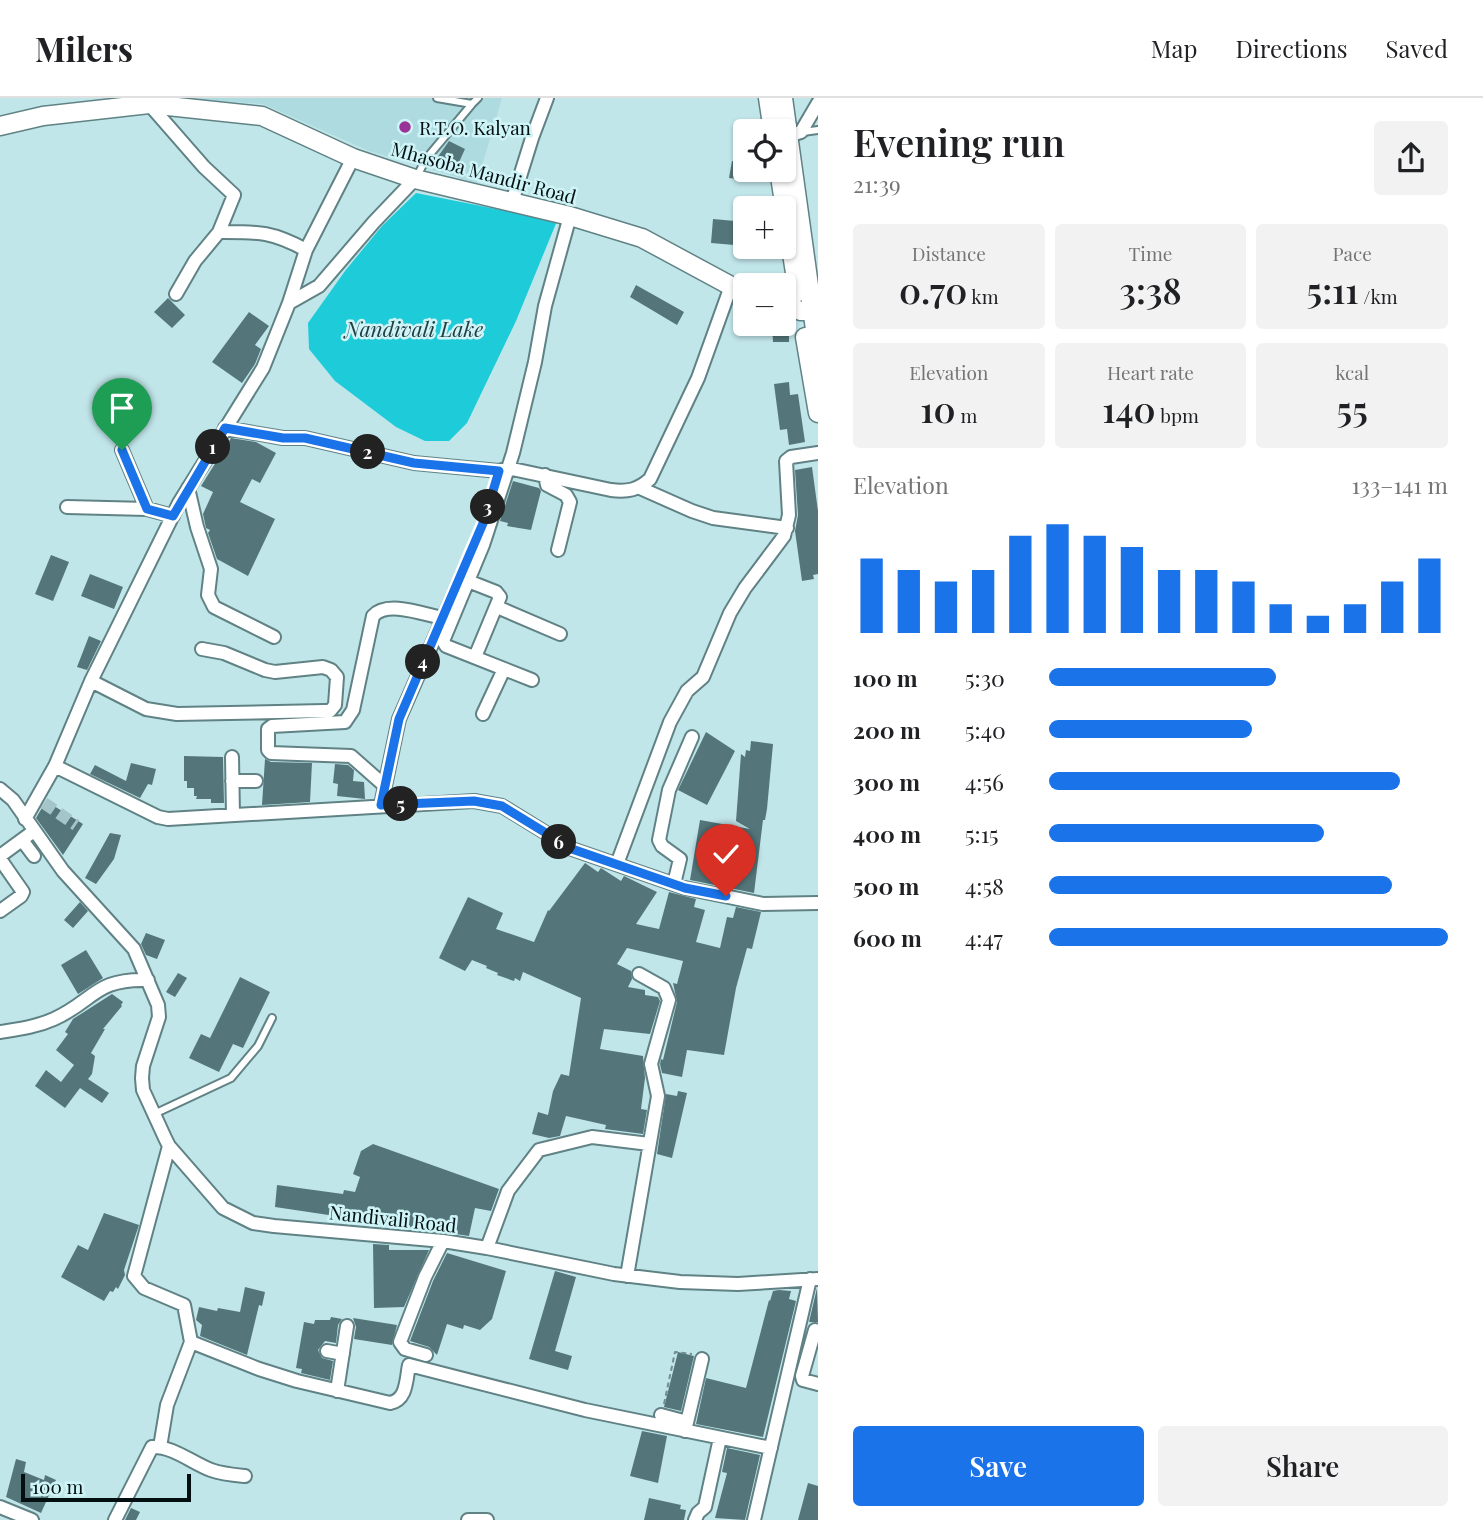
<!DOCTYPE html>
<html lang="en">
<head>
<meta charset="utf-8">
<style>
  body { margin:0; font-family:"Playfair Display",serif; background:#f2f2f2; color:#202124; height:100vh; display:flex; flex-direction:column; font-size:26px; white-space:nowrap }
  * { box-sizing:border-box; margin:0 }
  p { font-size:23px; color:#757577 }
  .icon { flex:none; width:38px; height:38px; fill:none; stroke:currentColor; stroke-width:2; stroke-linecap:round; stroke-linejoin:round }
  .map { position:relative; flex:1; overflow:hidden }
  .sheet { display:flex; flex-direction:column; background:#fff; width:665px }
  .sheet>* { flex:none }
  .buttons { position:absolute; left:733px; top:21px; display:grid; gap:14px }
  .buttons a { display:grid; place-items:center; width:63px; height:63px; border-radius:7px; background:#fff; box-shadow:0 2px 5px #0004; font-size:35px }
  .scale { position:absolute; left:21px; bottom:18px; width:170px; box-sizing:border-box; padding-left:7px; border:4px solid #030f10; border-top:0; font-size:19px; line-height:24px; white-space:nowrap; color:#030f10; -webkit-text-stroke:5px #cef4f7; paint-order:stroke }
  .pin { position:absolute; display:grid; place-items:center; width:60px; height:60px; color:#fff; margin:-72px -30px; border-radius:50% 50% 50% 0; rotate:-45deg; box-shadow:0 0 7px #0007 }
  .pin .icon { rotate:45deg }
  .km { position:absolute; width:35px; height:35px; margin:-18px; border-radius:50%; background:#222; color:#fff; font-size:19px; line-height:35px; text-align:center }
  .round { display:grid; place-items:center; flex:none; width:74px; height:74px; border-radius:7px; background:#f2f2f2 }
  .overview { display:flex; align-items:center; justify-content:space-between; height:119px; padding:0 35px }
  h1 { font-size:38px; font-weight:600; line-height:52px }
  .stats { display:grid; grid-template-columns:repeat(3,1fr); gap:10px; height:119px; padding:7px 35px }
  .stats div { display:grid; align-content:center; border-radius:7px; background:#f2f2f2; text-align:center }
  .stats b { font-size:35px; font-weight:600 }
  .stats small { font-size:19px; font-weight:400 }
  .stats p { font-size:19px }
  .chart { height:196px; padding:14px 35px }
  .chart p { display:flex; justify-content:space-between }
  .chart svg { width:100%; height:126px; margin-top:7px; stroke:#1a73e8; stroke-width:6 }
  .primary-button { display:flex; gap:14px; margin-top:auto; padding:14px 35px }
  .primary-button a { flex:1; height:80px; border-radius:7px; background:#1a73e8; color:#fff; font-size:28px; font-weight:600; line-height:80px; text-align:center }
  .primary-button a+a { background:#f2f2f2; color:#202124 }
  ul { padding:0 35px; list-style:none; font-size:23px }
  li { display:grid; grid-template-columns:112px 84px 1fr; align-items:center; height:52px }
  li i { height:18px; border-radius:9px; background:#1a73e8 }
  header { display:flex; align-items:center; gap:42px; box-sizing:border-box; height:98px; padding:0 35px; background:#fff; border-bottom:2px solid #e0e0e0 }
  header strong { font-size:33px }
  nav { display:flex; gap:38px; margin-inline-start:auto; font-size:24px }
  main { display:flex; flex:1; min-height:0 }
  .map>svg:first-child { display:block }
  .built { fill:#addbdf }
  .water { fill:#1dcbd9 }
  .building { fill:#54767a }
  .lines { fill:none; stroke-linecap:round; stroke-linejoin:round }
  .street-tunnel { stroke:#a4c6c9; stroke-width:12; stroke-dasharray:12 6; stroke-linecap:butt }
  .lane-casing { stroke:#608285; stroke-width:10 }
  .street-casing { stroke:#608285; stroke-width:16 }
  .secondary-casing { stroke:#608285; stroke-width:21 }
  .path { stroke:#728c8f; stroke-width:2; stroke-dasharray:5 3.5; stroke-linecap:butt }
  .lane { stroke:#fff; stroke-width:6 }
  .street { stroke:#fff; stroke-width:12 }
  .secondary { stroke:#fff; stroke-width:18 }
  .route-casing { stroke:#fff; stroke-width:14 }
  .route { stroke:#1a73e8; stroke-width:9 }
  .poi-dot { fill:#9a3397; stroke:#cef4f7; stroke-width:2.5 }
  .labels { text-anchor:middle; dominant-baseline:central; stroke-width:5; stroke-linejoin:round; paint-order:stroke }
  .poi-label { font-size:19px; fill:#030f10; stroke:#cef4f7; text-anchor:start }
  .street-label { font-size:19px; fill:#030f10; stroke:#cef4f7 }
  .water-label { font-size:21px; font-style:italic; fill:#243e40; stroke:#cef4f7 }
</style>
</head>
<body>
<header>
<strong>Milers</strong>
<nav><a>Map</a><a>Directions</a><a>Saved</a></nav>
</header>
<main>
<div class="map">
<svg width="818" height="1422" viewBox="0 0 818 1422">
  <rect width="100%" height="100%" fill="#c1e6ea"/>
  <path class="built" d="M175,0H502L477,85L369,53L263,6Z"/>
  <path class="water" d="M416,95L557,123L516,223L467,325L449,343H425L396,329L335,283L309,251L308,225L345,173L382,128Z"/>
  <path class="building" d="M449,43L465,51L455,73L435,63Z
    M732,63L746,65V72H756L755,83L729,80Z
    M713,121L746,124V148L711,145Z
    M636,187L684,214L677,227L630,199Z
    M168,200L185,217L172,230L154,214Z
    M249,214L269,228L255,247L261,251L255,266L242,285L212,264Z
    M772,226H789V244H773Z
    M789,284L790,297L798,296L805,344L789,347L787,331L780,332L774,286Z
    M231,340L256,344L276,355L260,385L252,381L240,404L275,421L248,478L217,461L208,435L210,432L206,430L203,416L213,394L201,388Z
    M812,369L818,413V476L813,477L814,481L802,483L795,433L798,417L795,372Z
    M513,383L539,390L541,393L531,432L507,428L508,425L500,423Z
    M51,457L69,464L53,503L35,496Z
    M90,476L123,489L114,511L81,498Z
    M89,538L101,543L87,572L77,569Z
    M706,634L735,653L707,707L678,692Z
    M751,643L773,646L767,711L765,722H763L754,795L690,782L700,722L750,731L736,723L741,656L745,659L746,652L750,653Z
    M184,658L223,659L224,705H211V701H196L197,698H194V690H187V683H184Z
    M265,661L271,664L312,665L310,704L262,707Z
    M131,665L156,671L152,687L148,686L140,700L90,676L95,667L126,683Z
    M335,666L348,667L354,672L353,683L364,684L365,701L337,698L338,686L333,685Z
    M46,703L83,726L63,757L36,720Z
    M110,735L121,737L114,761L96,786L85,780Z
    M585,765L598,774L601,770L621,783L624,778L657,794L636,826L659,831L669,794L696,801L694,809L705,812L696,844L720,850L727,819L733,820L736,809L761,814L752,851L747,850L736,890L724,957L687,952L682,979L662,975L660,966L661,961L663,962L677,904L673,885L677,886L683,863L627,850L617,866L631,873L632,881L628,889L645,892V897L658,899L660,903L650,936L604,931L600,951L643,958L645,980L641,1011L647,1012L643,1036L605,1031L606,1027L566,1018L560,1038L549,1040L532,1036L538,1014L548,1017L553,993L561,976L569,978L581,900L523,874L520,883L515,880L514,883L497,877L498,875L486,870L487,868L472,862L465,873L439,860L468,799L503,815L496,831L534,844L548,812L549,813Z
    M80,804L88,813L73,830L64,822Z
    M146,835L165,842L157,861L146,857L141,846Z
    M86,852L103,880L78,896L61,867Z
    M178,875L187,880L175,899L166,894Z
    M240,879L270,894L243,950L233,946L219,974L189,960L201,936L210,940Z
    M112,896L123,904L121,907L122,908L103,931H105L91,955L95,958L92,976L88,981L109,995L102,1005L80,990L65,1010L35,988L46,972L61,984L74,967L56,952L68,936L65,934L73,921Z
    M678,993L687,995L672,1060L657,1056L666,996L677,998Z
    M373,1046L499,1091L491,1113L475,1110L469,1138L275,1109L277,1087L343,1096L344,1092L355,1094L360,1079L353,1076L361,1053Z
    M104,1115L139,1127L124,1172L125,1177L118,1191L116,1189L113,1194L110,1193L104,1203L61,1179L78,1147L88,1152Z
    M373,1146L389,1147V1152H429L404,1209L374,1210Z
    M447,1155L506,1173L492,1221L480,1232L464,1227L463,1231L447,1226L437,1257L429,1249L410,1243L433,1183Z
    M555,1173L576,1179L555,1253L572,1258L568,1272L529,1261Z
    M245,1189L265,1194L262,1208L259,1207L247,1257L200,1238L202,1227L196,1222L199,1209L217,1213L218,1210L240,1214Z
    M817,1190L818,1224H809Z
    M779,1192L791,1193L789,1201L796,1203L763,1339L696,1326L706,1280L746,1290L769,1202L770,1203L773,1193Z
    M331,1219L342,1221L338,1227L336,1245L325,1243L318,1252L322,1260L333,1263L330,1282L301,1275L302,1271L296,1270L304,1224L314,1226L315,1222H330Z
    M353,1220L397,1227L392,1247L354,1241L356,1229Z
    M678,1254L694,1258L681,1313L664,1309Z
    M642,1333L667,1338L658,1385L630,1378Z
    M727,1350L760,1357L745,1422L715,1420L727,1375L722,1374Z
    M16,1361L26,1364L24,1374L44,1382L45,1377L56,1382L41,1415L6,1399Z
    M808,1385L818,1388V1422H798Z
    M649,1400L681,1407L680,1411L686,1412L684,1422H644Z
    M131,1410L140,1414L136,1422H125Z"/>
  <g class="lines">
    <path class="street-tunnel" d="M44,705L76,727"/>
    <g class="lane-casing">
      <path id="lane" d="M437,0L472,6L478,0
        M803,34L818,32
        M416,80L426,61L472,6
        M154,1016L231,980L258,948L272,920"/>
    </g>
    <g class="street-casing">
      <path id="street" d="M149,6L204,69L234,97L219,134L195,163L176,196
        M784,39L801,34L818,5
        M512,104L532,40L547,0
        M219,134C258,134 271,133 306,152
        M289,205L306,152L353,60
        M225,330L283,340H305L414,365L499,373L508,370L611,392C628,394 638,392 650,381L698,280L731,188
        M122,352L147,411L173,418
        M545,377L547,387L566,397L570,404L558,452
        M188,390L197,429L211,471L208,497L214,509L274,539
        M640,390L692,413L713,420L787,430
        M67,409L147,411
        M468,483L496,494L500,499L475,559
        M497,509L560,536
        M532,582L446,548L443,543L483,447L513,355L535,264L545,208L570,118
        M91,583L146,611L177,616L324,613H330L335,607L337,579L331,572L323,569L275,574L265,572L224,555L202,551
        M483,616L504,571
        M232,659L233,717
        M55,668L158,719L168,721L474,703L502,708L572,751L685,790L763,806L818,805
        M232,683H256
        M385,688L351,658L271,655L268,652V631L272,628L345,624L353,612L373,518C387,502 423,516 442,520
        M0,691L13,702L63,773L134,851L158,907L159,919L143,968L142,980L143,992L165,1040L169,1048L223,1110L253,1125L274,1128L443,1143L487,1150L614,1176L680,1184L738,1186L818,1181
        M381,707L399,621L467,466
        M25,721L55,668L91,583L179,405L263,270L289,205L319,188L374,124L415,81
        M22,742L34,758
        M0,758L34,733
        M0,761L23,794L21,798L0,813
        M617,766L670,624L687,593L703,579L730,515L745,490L784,438L789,417L786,363L791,359L818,355
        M674,786L680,761L662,748L659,742L669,692L692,639
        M0,934C19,931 36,929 54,921C94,903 95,880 148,882
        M169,1048L134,1178L144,1190L184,1207L191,1244L259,1271L297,1283L390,1305C407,1302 406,1282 409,1267L585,1312L771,1350
        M487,1150L508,1093L539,1052L592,1039L649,1046
        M627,1178L658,998L651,966L669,902L664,890L639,876
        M815,1232L802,1278L803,1282L818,1286
        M327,1253L343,1256
        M426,1257L405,1251L400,1244L425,1179L443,1143
        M337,1293L347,1228
        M661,1317L687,1324
        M685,1333L702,1261
        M160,1349L167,1307L191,1244
        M0,1409L32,1422
        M115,1422L152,1349C173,1348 192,1365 211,1372C222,1376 234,1377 245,1378
        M468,1422H487
        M695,1422L698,1415L705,1409L720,1340
        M754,1422L810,1181"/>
    </g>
    <g class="secondary-casing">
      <path id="secondary" d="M768,0L773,33
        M783,0L818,253
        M0,28L43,18L149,6L262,18L353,60L415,81L570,118L642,140L731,188L746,193
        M779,72L798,194
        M784,207L801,213H812
        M805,239L818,315"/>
    </g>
    <path class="path" d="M664,1306L675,1254L692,1256"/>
    <use href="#lane" class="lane"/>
    <use href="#street" class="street"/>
    <use href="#secondary" class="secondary"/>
  </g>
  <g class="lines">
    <g class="route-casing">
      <path id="route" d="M122,352L147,411L173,418L225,330L283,340H305L414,365L499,373L484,423L399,621L381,707L474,703L502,708L572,751L685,790L726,798"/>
    </g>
    <use href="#route" class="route"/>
  </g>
  <circle class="poi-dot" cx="405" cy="29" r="7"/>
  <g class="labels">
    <g class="poi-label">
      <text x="419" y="29">R.T.O. Kalyan</text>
    </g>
    <g class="street-label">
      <text transform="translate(484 74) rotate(15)">Mhasoba Mandir Road</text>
      <text transform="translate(393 1120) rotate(6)">Nandivali Road</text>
    </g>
    <g class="water-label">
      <text x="414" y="230">Nandivali Lake</text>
    </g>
  </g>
</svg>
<div class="buttons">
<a><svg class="icon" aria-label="locate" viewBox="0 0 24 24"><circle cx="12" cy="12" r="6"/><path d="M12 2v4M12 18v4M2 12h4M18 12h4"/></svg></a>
<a>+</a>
<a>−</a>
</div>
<div class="scale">100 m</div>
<div class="pin" style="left:122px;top:352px;background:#1e9e55"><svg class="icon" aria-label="arrive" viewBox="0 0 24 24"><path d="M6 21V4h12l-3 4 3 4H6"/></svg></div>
<div class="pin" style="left:726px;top:798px;background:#d93025"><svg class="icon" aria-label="check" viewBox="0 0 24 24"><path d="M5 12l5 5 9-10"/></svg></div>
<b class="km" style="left:213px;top:349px">1</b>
<b class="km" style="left:368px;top:354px">2</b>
<b class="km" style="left:488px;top:409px">3</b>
<b class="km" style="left:423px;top:564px">4</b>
<b class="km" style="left:401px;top:706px">5</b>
<b class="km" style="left:559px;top:744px">6</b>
</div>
<section class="sheet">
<div class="overview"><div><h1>Evening run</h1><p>21:39</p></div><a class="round"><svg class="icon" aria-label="share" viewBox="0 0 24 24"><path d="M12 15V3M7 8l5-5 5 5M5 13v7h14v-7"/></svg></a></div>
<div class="stats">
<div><p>Distance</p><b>0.70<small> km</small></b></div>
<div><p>Time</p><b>3:38</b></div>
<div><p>Pace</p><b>5:11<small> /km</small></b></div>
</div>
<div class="stats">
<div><p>Elevation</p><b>10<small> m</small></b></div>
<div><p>Heart rate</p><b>140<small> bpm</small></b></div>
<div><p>kcal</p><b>55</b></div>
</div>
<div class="chart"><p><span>Elevation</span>133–141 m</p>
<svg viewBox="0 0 160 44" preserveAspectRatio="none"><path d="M5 44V18M15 44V22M25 44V26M35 44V22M45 44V10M55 44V6M65 44V10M75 44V14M85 44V22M95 44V22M105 44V26M115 44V34M125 44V38M135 44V34M145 44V26M155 44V18"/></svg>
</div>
<ul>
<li><b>100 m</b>5:30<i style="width:57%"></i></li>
<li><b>200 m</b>5:40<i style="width:51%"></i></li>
<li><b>300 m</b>4:56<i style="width:88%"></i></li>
<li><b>400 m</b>5:15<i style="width:69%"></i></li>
<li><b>500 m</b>4:58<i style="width:86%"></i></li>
<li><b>600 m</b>4:47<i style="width:100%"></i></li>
</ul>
<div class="primary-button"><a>Save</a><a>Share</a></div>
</section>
</main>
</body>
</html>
